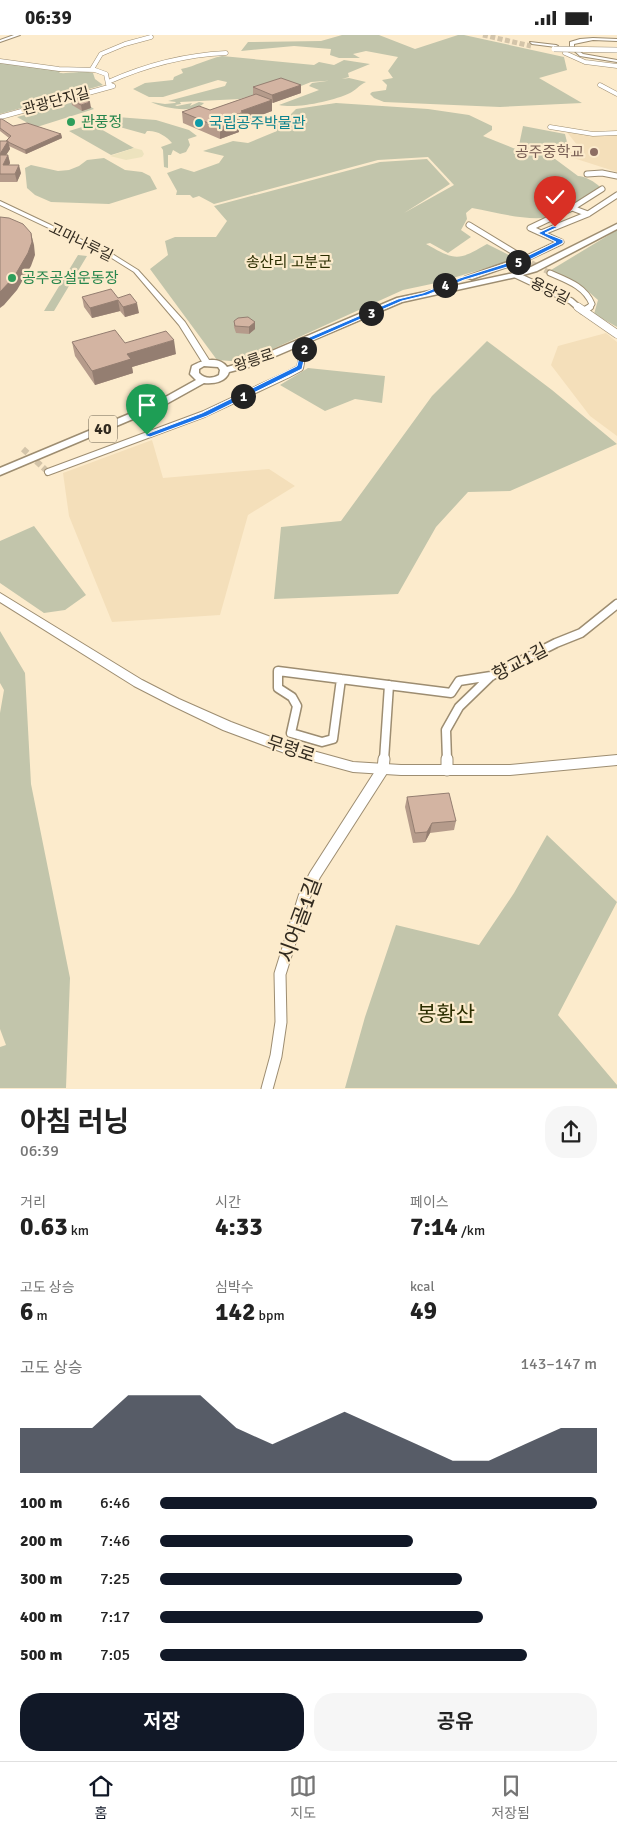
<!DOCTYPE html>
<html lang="ko">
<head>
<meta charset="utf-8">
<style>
  body { margin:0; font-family:Signika,"Noto Sans KR",sans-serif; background:#f6f6f6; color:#222; height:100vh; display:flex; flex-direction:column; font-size:19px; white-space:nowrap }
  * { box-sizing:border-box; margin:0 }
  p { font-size:16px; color:#767676 }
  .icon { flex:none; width:28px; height:28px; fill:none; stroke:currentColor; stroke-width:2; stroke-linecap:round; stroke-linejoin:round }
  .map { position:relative; height:1054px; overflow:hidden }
  .sheet { display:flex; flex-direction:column; background:#fff; flex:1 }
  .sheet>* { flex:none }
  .pin { position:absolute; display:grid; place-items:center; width:42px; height:42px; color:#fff; margin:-51px -21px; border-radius:50% 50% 50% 0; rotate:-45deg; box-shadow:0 0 5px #0007 }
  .pin .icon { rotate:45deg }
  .km { position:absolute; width:25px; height:25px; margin:-12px; border-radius:50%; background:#222; color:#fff; font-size:14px; line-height:25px; text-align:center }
  .round { display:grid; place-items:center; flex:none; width:52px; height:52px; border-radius:20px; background:#f6f6f6 }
  .overview { display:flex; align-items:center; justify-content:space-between; height:85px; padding:0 20px }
  h1 { font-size:28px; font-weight:700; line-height:38px }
  .figures { display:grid; grid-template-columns:repeat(3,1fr); gap:8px; height:85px; padding:5px 20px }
  .figures div { display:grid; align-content:center }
  .figures b { font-size:25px; font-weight:700 }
  .figures small { font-size:14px; font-weight:400 }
  .figures p { font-size:14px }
  .chart { height:140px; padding:10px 20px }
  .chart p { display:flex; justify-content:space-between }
  .chart svg { width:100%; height:90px; margin-top:5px; fill:#111827; opacity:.7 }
  .action { display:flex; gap:10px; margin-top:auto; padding:10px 20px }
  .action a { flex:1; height:58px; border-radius:20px; background:#111827; color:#fff; font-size:20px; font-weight:700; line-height:58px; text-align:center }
  .action a+a { background:#f6f6f6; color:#222 }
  ul { padding:0 20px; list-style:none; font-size:16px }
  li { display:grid; grid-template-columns:80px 60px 1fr; align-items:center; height:38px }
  li i { height:12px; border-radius:6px; background:#111827 }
  .status { display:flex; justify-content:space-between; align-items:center; height:35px; padding:0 25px; background:#fff; direction:ltr }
  .status svg { height:14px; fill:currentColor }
  .dock { display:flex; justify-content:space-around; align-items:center; height:70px; border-top:1px solid #e0e0e0; background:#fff; font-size:14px; color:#767676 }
  .dock a { display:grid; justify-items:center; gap:2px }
  .dock .current { color:#111827 }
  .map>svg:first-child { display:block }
  .built { fill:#f4dfba }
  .green { fill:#c2c5ab }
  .sand { fill:#ede3be }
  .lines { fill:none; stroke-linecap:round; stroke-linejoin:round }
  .minor-tunnel-far1 { stroke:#d3c4a9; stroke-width:5; stroke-dasharray:5 2.5; stroke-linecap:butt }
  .minor-tunnel { stroke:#d3c4a9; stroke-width:6; stroke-dasharray:6 3; stroke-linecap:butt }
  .secondary-tunnel { stroke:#d3c4a9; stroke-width:5; stroke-dasharray:5 2.5; stroke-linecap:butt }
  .minor-far4-casing { stroke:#9d8d71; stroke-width:5 }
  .minor-far3-casing { stroke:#9d8d71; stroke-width:7 }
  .minor-far2-casing { stroke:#9d8d71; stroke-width:8 }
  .minor-far1-casing { stroke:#9d8d71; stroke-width:11 }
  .minor-casing { stroke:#9d8d71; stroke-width:13 }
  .tertiary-far2-casing { stroke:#9d8d71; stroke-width:5.5 }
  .tertiary-far1-casing { stroke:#9d8d71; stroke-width:8 }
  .tertiary-casing { stroke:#9d8d71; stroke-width:9 }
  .secondary-casing { stroke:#9d8d71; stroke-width:2 }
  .primary-casing { stroke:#9d8d71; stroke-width:3 }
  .minor-far4 { stroke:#fff; stroke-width:4 }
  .minor-far3 { stroke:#fff; stroke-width:5 }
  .minor-far2 { stroke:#fff; stroke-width:6 }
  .minor-far1 { stroke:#fff; stroke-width:8 }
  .minor { stroke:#fff; stroke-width:11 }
  .tertiary-far2 { stroke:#fff; stroke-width:4.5 }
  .tertiary-far1 { stroke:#fff; stroke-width:5.5 }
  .tertiary { stroke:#fff; stroke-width:8 }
  .secondary { fill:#fff; fill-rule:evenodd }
  .primary { fill:#fff; fill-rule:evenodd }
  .secondary-bridge-casing { stroke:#9d8d71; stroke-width:6; stroke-linecap:butt }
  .secondary-bridge { stroke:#fff; stroke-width:5 }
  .wall { fill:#b59b8b }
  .shaded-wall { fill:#947e71 }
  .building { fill:#d3b4a2; stroke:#947e71 }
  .route { fill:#1a73e8; stroke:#fff }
  .leisure-dot { fill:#2e9e5b; stroke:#fcebcc; stroke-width:2 }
  .culture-dot { fill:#0f9aa8; stroke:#fcebcc; stroke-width:2 }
  .education-dot { fill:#8d6e63; stroke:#fcebcc; stroke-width:2 }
  .labels { text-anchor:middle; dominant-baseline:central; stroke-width:4.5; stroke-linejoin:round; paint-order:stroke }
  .far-street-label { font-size:15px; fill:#312a1f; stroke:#fcebcc }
  .far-leisure-label { font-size:15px; fill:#27864d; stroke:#fcebcc; text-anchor:start }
  .far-culture-label { font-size:15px; fill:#0d838f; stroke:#fcebcc; text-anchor:start }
  .far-education-label { font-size:15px; fill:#785e54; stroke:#fcebcc; text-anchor:end }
  .far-park-label { font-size:15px; fill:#2b2e00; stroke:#fcebcc }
  .shield { fill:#fcebcc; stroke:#6e6453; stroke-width:1 }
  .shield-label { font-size:16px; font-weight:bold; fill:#312a1f }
  .street-label { font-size:18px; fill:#312a1f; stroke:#fcebcc }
  .near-street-label { font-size:21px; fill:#312a1f; stroke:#fcebcc }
  .near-park-label { font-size:21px; fill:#2b2e00; stroke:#fcebcc }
</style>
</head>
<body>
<div class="status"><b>06:39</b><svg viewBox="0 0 49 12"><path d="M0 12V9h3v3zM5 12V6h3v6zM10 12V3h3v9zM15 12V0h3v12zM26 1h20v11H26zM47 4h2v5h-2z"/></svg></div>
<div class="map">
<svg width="617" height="1054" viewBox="0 0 617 1054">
  <rect width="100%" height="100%" fill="#fcebcc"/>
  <path class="built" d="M566,96L599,99L617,98V137L558,118L582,116Z
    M606,298L617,307V401L590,381L551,330L558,311Z
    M152,405L163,443L269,434L295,451L248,480L220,580L112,587L69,481L63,438Z"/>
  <path class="green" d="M342,0H379L415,14L458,0H464L564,22L567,35L539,43L582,68L500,72L384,67L374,63L370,59L372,57L386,55L387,50L382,45L393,43L388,36L398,22L366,16L353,19L360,23H339L330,20L331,14L294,11L241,16L248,7L321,6Z
    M222,21L314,30L319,27L334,30L344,25L370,29L348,38L349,42L338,45L311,47L291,55L281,51L240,64L180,67L181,69L175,70L177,71L192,68L190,71L199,67L204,68C195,79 162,73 151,67L165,69L175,68L176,67L168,66L225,51L227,47L218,45L163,62H149L133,54L145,48L173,45L174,42L183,38L181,34C196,31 207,24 222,21Z
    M0,26L62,35L59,38C71,39 82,35 93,38L95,44L103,50L0,79Z
    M349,43L366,47C359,50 355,56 350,58C333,66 297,74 279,70L319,55L309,51L312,48Z
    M74,67H84L94,74L40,91H33L17,82Z
    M336,68L428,74L469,80L492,91V95L483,101L518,115L523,91L565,99L568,111L539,113L540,116L547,118L578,141C585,141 595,147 600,152L597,159C590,164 583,170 575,174C543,192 505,179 472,173L466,178L467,184L461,195L471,202L448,218L430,208L426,209C456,226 458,226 487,209L517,224L436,248L403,255L244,327L217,325L150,234L168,220L165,206L175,202H216L227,186L214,171L380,127L427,124L450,149L404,178L454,150L428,122L378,125L214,169L199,161L193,163L190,160H176L177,156L167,138L181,133L194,137L219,128L224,121L203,116L233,106L248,108L277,96L274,91L276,88L284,86L296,74Z
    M117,82L156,85L189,95L197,101L188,104L190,110L186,117L180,119L173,115L171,120H168V133L164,132L163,115L161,112L172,108C167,101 156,95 147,96L145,99L116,91L111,87Z
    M92,89L134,113L111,120L69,96Z
    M104,123L125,135L142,137L150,141L157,154L109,169L51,167L35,160L27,153L25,133L31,130L58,136L69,135L79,131L87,125Z
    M617,195V292L594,279L598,265L583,252L551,235Z
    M78,220L87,221L54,276H44Z
    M487,306L552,355L617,409L510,456L468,457L436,492L398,559L274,564L281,492L341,486L432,361Z
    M308,333L385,341L382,368L355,364L325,376L280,350Z
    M34,491L86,560L65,575L44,578L0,548V506Z
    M0,596L25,638L31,749L70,943L66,1053H0V1012L6,1010L0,994V678L4,655L0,648Z
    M547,800L617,867L558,980L617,1050V1053H345L365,982L396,890L479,910L514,858Z"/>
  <path class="sand" d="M134,113L142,115L144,119L142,122L126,125L110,121Z"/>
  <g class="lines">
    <path class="minor-tunnel-far1" d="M525,224L550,238"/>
    <path class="minor-tunnel" d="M23,414L48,437"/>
    <path class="secondary-tunnel" d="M483,0L531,11"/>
    <g class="minor-far4-casing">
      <path id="minor-far4" d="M565,18L585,27L617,31
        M0,26L59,34L95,35L106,39L108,49L111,50
        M92,34L101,19L125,9L151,2
        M108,47C146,30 184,20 226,18
        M600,50L617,59
        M550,92L593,99L617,98"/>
    </g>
    <g class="minor-far3-casing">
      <path id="minor-far3" d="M587,139L602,138L617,141
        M572,173L602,154
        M469,190L525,224L561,207L541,198L588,179L617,160
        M541,198L530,193L572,173L588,179
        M550,238C566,245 585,251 592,269L589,273"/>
    </g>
    <g class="minor-far2-casing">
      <path id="minor-far2" d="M583,276L590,272
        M48,437L204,379L287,340L300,333L305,306"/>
    </g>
    <g class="minor-far1-casing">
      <path id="minor-far1" d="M341,644L333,704L322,707L291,698L297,671L292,662L278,653V636L451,658L459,646L491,641
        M384,725L389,650
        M447,725L446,695L459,672L491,641L556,608L581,598L617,569"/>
    </g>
    <g class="minor-casing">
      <path id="minor" d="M447,724V735
        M267,1054L276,1021L281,987L280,939L304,862L315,840L383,734L384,724"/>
    </g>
    <g class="tertiary-far2-casing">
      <path id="tertiary-far2" d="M0,82L113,51"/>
    </g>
    <g class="tertiary-far1-casing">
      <path id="tertiary-far1" d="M516,240L571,266L579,273"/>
    </g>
    <g class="tertiary-casing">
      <path id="tertiary" d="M578,272L617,299"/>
    </g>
    <g class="secondary-casing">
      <path id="secondary" d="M14,0H20L0,7V5Z
        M593,3L617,4V6L593,5L574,9V12L583,19L617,25V27L580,21L570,12V7L580,4Z
        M530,7L556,10L558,11L556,12L532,9Z
        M0,166L114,220L138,235L185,287L211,328L210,330H204L179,290L134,237L110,222L0,170Z
        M0,558L142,645L179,664L231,687L295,711L353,727L401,730H510L617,720V730L510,740H401L353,737L290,720L223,695L171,670L134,651L0,567Z"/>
    </g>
    <g class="primary-casing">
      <path id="primary" d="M617,189V194L537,236L516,242L402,267L252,331L229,337C226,347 214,349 204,348L159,373L0,440V433L153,369L196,345L190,339L192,331C202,325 219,321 227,332L246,327L397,263L514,238L531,232ZM204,331L218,332L220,335L219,340C212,344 205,344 199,338V334Z
        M522,222L529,224L472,244L465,242Z"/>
    </g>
    <use href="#minor-far4" class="minor-far4"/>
    <use href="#minor-far3" class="minor-far3"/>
    <use href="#minor-far2" class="minor-far2"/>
    <use href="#minor-far1" class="minor-far1"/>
    <use href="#minor" class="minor"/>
    <use href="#tertiary-far2" class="tertiary-far2"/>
    <use href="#tertiary-far1" class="tertiary-far1"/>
    <use href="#tertiary" class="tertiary"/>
    <use href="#secondary" class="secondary"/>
    <use href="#primary" class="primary"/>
    <g class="secondary-bridge-casing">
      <path id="secondary-bridge" d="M554,14L617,15"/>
    </g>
    <use href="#secondary-bridge" class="secondary-bridge"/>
  </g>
  <path class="wall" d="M301,50V58L272,68V76L245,86V89L238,91L239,97L220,104L183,88L182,77L210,75L253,60V52Z
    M71,65L91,73L82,76L72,70Z
    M0,84L13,91L61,99L62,103L26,119L9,111L10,114L6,120H8L10,128L9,130L21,138L17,147H0V106H6L9,103L0,96Z
    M82,262L118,263L139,278L125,282L120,276L92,283L84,272Z
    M234,286L255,287V294L249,299L236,298L234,292Z
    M72,307L125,308L176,319L132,332L133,338L95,350L75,321Z
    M407,762L456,786L454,795L430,798L425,807L413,808L405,772Z"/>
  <path class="shaded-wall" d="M301,50V58L273,68L272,60Z
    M272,65V76L245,86V89L238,91L239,97L220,104V93L229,82L241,76Z
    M90,67L91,73L82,76L81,70Z
    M61,99L62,103L26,119L25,115Z
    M8,106L10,114L1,128L0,119Z
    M8,120L10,128L5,138L3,130Z
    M19,130L21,138L17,147L15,139Z
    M31,198L34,210L35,220L31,231L17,255L4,270L0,273V257Z
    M118,265L120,276L92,283L90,273Z
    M137,268L139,278L125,282L123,272Z
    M255,287V294L249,299V292Z
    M174,305L176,319L132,332L133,338L95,350L92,336L127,319Z
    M432,788L430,798L425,807L427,797Z"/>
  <path class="building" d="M281,43L301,50L272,60L253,52Z
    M256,59L272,65L241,76L244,77L229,82L238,86L220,93L182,77L199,71L210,75Z
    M81,62L90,67L81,70L71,65Z
    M0,84H2L13,91L27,88L61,99L25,115L8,107V106H6L11,101L0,93Z
    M0,106H8L0,119Z
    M0,120H8L3,130H19L15,139H0Z
    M0,182L9,183L23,189L31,198L32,207L28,218L14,242L0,257Z
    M111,254L118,263L130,259L137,268L123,272L118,265L90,273L82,262Z
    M248,282L255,287L249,292L235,291L234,286L238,283Z
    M115,295L125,308L166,296L174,305L127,319L131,324L92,336L72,307Z
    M449,758L456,786L432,788L427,797L415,798L407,762Z"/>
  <path class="route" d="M553,191L558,192L545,198L563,205V208L527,226L464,245L427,260L402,266L308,307L302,334L207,381L150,402L144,400L202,378L297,331L303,305L398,264L423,258L460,243L523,223L556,207L538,198Z"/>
  <g class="leisure-dot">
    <circle cx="71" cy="87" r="5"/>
    <circle cx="12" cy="243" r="5"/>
  </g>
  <circle class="culture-dot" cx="199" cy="88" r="5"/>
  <circle class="education-dot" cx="594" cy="117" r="5"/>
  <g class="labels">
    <g class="far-street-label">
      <text transform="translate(56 66) rotate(-15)">관광단지길</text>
      <text transform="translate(81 207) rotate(26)">고마나루길</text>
      <text transform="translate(550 256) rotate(27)">용당길</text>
      <text transform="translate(254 325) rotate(-18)">왕릉로</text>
    </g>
    <g class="far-leisure-label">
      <text x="81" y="87">관풍정</text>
      <text x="22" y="243">공주공설운동장</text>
    </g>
    <g class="far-culture-label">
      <text x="209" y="88">국립공주박물관</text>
    </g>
    <g class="far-education-label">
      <text x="584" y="117">공주중학교</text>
    </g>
    <g class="far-park-label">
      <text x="289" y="227">송산리 고분군</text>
    </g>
    <rect class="shield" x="89" y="380.5" width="28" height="27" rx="4"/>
    <g class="shield-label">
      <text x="103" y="394">40</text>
    </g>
    <g class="street-label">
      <text transform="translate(520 627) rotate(-28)">향교1길</text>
      <text transform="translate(291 714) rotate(18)">무령로</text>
    </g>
    <g class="near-street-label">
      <text transform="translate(300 885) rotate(-70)">시어골1길</text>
    </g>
    <g class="near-park-label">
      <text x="446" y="979">봉황산</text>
    </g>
  </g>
</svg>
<div class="pin" style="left:147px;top:400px;background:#1e9e55"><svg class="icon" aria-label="arrive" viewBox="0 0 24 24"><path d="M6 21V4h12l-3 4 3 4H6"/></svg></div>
<div class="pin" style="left:555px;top:192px;background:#d93025"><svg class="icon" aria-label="check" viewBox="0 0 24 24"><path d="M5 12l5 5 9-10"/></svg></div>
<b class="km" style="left:243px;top:361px">1</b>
<b class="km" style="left:304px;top:314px">2</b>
<b class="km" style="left:371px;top:278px">3</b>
<b class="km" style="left:445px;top:250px">4</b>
<b class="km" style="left:518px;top:227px">5</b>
</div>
<section class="sheet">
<div class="overview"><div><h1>아침 러닝</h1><p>06:39</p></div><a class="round"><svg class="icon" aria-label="share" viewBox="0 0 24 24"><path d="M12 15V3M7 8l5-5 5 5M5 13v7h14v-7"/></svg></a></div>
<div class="figures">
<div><p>거리</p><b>0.63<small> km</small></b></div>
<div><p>시간</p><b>4:33</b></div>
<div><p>페이스</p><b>7:14<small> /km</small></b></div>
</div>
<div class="figures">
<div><p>고도 상승</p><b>6<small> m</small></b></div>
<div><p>심박수</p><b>142<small> bpm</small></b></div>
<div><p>kcal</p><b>49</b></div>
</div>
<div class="chart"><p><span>고도 상승</span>143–147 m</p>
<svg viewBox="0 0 160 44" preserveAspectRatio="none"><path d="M0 44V22L10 22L20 22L30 6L40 6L50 6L60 22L70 30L80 22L90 14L100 22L110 30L120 38L130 38L140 30L150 22L160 22V44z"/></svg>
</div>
<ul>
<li><b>100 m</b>6:46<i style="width:100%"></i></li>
<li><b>200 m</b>7:46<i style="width:58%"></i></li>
<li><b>300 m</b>7:25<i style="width:69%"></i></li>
<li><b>400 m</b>7:17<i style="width:74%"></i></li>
<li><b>500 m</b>7:05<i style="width:84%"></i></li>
</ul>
<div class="action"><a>저장</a><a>공유</a></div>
</section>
<nav class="dock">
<a class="current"><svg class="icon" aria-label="home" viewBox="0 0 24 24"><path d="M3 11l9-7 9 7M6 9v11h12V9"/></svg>홈</a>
<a><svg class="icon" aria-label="map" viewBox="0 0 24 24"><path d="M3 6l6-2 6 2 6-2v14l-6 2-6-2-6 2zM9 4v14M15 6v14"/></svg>지도</a>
<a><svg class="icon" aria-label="saved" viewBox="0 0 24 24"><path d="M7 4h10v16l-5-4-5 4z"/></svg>저장됨</a>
</nav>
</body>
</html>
